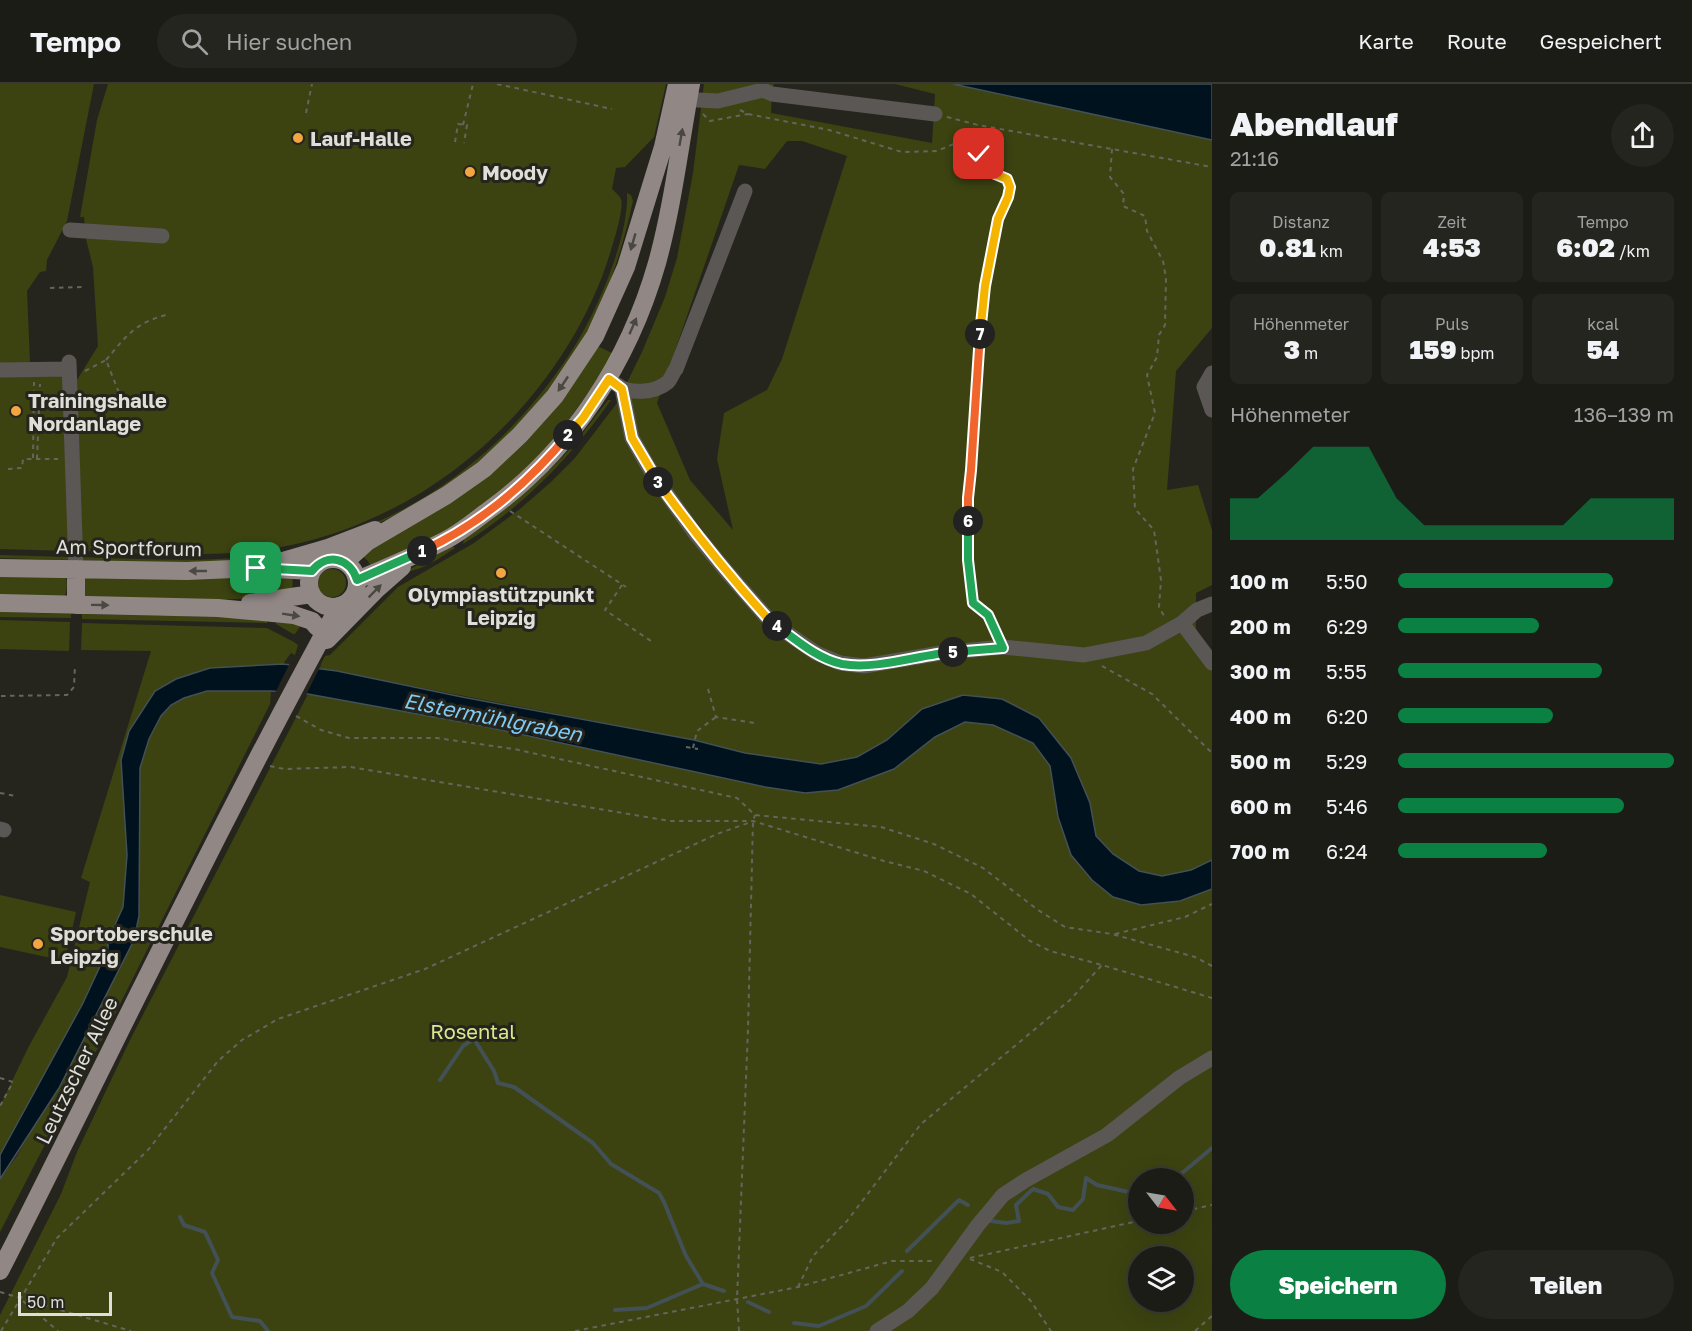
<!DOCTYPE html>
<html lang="de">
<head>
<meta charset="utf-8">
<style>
  body { margin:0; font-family:"Golos Text",sans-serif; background:#25251f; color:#f1f3f6; height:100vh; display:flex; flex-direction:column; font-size:22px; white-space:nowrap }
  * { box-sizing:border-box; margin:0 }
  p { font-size:20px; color:#a0a1a1 }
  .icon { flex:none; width:33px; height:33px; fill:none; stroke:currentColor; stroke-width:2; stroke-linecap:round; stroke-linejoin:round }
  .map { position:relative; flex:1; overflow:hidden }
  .panel { display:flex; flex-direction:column; background:#1c1c16; width:480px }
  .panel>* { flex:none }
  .needle { width:39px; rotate:121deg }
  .tools { position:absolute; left:1128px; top:1084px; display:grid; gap:12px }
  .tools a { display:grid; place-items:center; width:66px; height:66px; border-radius:50%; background:#1c1c16; box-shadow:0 6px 24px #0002,0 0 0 2px #3a3a35; font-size:30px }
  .scale { position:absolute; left:18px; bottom:15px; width:94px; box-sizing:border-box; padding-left:6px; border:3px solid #dfdfda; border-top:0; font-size:16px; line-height:21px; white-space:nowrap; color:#dfdfda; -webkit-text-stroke:4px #26251d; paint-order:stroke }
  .pin { position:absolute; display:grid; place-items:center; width:51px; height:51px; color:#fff; margin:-26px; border-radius:12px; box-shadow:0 3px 9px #0006 }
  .km { position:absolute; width:30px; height:30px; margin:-15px; border-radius:50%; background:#222; color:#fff; font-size:16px; line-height:30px; text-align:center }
  .round { display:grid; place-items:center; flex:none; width:63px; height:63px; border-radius:32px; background:#25251f }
  .summary { display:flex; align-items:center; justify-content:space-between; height:102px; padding:0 18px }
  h1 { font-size:33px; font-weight:800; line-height:45px }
  .metrics { display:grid; grid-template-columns:repeat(3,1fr); gap:9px; height:102px; padding:6px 18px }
  .metrics div { display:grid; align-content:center; border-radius:9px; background:#25251f; text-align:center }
  .metrics b { font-size:26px; font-weight:800 }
  .metrics small { font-size:16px; font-weight:400 }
  .metrics p { font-size:16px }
  .chart { height:168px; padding:12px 18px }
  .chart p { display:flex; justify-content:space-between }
  .chart svg { width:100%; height:108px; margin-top:6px; fill:#0b8043; opacity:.7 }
  .button { display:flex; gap:12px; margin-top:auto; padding:12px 18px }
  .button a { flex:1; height:69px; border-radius:36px; background:#0b8043; color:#fff; font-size:24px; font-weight:800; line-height:69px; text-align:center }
  .button a+a { background:#25251f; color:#f1f3f6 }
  ul { padding:0 18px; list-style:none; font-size:20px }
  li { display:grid; grid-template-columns:96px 72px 1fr; align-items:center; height:45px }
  li i { height:15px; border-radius:8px; background:#0b8043 }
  header { display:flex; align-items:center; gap:36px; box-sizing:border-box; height:84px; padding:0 30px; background:#1c1c16; border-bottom:2px solid #3a3a35 }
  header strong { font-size:28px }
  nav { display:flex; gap:33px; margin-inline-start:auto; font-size:21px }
  .search { width:420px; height:54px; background:#25251f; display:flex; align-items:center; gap:15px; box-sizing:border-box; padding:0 21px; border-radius:33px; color:#a0a1a1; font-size:22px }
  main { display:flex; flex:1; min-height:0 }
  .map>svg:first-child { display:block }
  .green { fill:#3c4311; fill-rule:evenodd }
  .water { fill:#00121d; stroke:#435056; stroke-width:1.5 }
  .pier { fill:#26251d }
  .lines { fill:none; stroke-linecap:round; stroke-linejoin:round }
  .stream { stroke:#435056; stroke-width:4 }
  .path { stroke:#65655e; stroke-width:2; stroke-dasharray:4.5 4.5; stroke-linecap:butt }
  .minor { stroke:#5b5755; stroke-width:15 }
  .major { stroke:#918886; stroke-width:18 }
  .oneway { fill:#4b4842 }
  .split-1-casing { stroke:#fff; stroke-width:12 }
  .split-2-casing { stroke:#fff; stroke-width:12 }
  .split-3-casing { stroke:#fff; stroke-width:12 }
  .split-4-casing { stroke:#fff; stroke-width:12 }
  .split-5-casing { stroke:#fff; stroke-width:12 }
  .split-6-casing { stroke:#fff; stroke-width:12 }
  .split-7-casing { stroke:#fff; stroke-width:12 }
  .split-8-casing { stroke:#fff; stroke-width:12 }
  .split-1 { stroke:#22a559; stroke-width:8 }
  .split-2 { stroke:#f0652b; stroke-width:8 }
  .split-3 { stroke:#f5b400; stroke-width:8 }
  .split-4 { stroke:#f5b400; stroke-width:8 }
  .split-5 { stroke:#22a559; stroke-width:8 }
  .split-6 { stroke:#22a559; stroke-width:8 }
  .split-7 { stroke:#f0652b; stroke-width:8 }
  .split-8 { stroke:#f5b400; stroke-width:8 }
  .poi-dot { fill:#f2a541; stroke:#26251d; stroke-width:2 }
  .labels { text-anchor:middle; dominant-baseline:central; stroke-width:6; stroke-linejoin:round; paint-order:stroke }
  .poi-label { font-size:20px; font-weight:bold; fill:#dfdfda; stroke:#26251d; text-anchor:start }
  .street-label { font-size:20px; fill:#dfdfda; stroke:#26251d }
  .park-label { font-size:20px; fill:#dae98c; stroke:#26251d }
  .water-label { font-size:21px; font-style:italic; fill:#80caf4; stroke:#26251d }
</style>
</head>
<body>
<header>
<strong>Tempo</strong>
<div class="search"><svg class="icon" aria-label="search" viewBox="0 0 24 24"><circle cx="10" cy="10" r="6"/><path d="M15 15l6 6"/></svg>Hier suchen</div>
<nav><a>Karte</a><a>Route</a><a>Gespeichert</a></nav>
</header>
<main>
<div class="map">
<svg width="1212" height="1247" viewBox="0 0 1212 1247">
  <rect width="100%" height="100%" fill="#26251d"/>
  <path class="green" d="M0,0H94L67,137L47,176L46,187L40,188L27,207L30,278H53L64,294L70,467L0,465Z
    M108,0H666L654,53L625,83L616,84L612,105C615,108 619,111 621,115C625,127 607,179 602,193C546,335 415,445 263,466C203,474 142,469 81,467L77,296L98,262L93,183L86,155L84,133H80L97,36Z
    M704,0H774L772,5L771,29L932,59L935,10L895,0H954L1212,56V244L1176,287L1167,406L1198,401L1212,446V501L1196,509V545L1212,570V776L1191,786L1162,792L1139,787L1113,770L1096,752L1090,719L1002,615L963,611L922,625L887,656L857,673L821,680L745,669L694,656L319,584L325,572L330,571L398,503L474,459L520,425L551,398L575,374L617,319L642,268L665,213L677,174L693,89ZM787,57H802L847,72L782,275L767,306L724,329L717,375L733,446L690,396L657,319L739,81L765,85Z
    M627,109L631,111L633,117C625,153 614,191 599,225C539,356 408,450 267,473C206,483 142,478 81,476V473C142,475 203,479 263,471C289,468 313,460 338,452C351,447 364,444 377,438C455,404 520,344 567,274C594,235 629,156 627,109Z
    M597,262L612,269L615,272L538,378L455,443L372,485L368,477L360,470L442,422Z
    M608,316H611C571,373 523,423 463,460L464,455C501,429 537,401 568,367C582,351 594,333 608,316Z
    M452,462L455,464C440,474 423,486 405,488Z
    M0,471L69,473V476L0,474Z
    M318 499a14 14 0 1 1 28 0a14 14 0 1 1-28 0Z
    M0,489L65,492C68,497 67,508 64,514H0Z
    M293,490L292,508C223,521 154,516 84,513L85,494Z
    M0,528L71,530V534L0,533Z
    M82,530L267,534V539L82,535Z
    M277,535L301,541L295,550H293L276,540Z
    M0,536L70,538L69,567L0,565Z
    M82,539L267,544L294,558L298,561L295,571L291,569L283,580L210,584L176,595L155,607L129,647L121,676L127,771L123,823L108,856V865L83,919L0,1071V1022L29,962L67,893L90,798L81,794L151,567L81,566Z
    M207,607H271L270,620L98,964L76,1000L0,1148V1095L17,1072L134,856L139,832L140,684L149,656L161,632L171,621L184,614Z
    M308,610L478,641L765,703L805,709L894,685L935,653L965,637L993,641L1033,659L1050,682L1058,733L1092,796L1113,813L1141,821L1180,817L1212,805V1247H0V1231L61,1110L77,1068L130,956ZM1138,1095H1184V1140H1138ZM1138,1173H1184V1218H1138Z
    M0,811L76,828L65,877L0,863Z"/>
  <path class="water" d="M954,0H1212V56L953,0Z
    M283,580L337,587L462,613L694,656L745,669L821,680L857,673L887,656L922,625L963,611L1002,615L1039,634L1071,674L1090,719L1096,752L1113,770L1139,787L1162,792L1191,786L1212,776V805L1180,817L1141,821L1113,813L1092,796L1071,771L1058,733L1050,682L1033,659L993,641L965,638L935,653L894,685L838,706L805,709L765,703L478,641L308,610L271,607H207L184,614L171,621L161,632L149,655L140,684L139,832L134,856L59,1004L0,1095V1071L83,919L108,865V856L123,823L127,771L121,676L129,647L155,607L176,595L210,584Z"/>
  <path class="pier" d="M290,579L321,581L306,611L275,609Z"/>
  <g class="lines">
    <path class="stream" d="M440,996L463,962L474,955L494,987L498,999L514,1003L593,1059L611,1080L659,1109L664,1118L686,1172L703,1200
      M1175,1095L1212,1064
      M180,1133L184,1141L205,1148L218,1176L212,1189L232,1233L260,1237L268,1247
      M991,1137L1006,1139L1019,1137L1016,1121L1033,1105L1048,1110L1058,1123L1073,1126L1083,1115L1086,1094L1097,1101L1138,1110
      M907,1167L959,1116L968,1121
      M748,1218L769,1228
      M615,1226L647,1224L703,1200L724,1207
      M794,1239L819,1242L866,1222L902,1187"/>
    <path class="path" d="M497,0L612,25
      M740,26L748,30L829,46L902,68L937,67L963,56L978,41
      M306,29L312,0
      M703,30L710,37L748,30
      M947,33L978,41L1212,83
      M463,41L473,0
      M975,45L979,70L988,87L1007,95L1010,103L1008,113L998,135L985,202L980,250L971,386L968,414V476L973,519L988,531L997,550
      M455,58L458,40L467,41L464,59
      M1112,65L1110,93L1124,110L1123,122L1145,132L1147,147L1163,177L1166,194L1165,241L1159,251L1157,273L1147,291L1155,329L1133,385L1135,425L1154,446L1161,496L1159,523L1164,532
      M50,204L85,203
      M106,276C128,250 135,239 169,230
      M85,287L106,276L127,329
      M33,374L34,298
      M37,375L40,300
      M8,385L22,384L23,375H58
      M510,427L626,503
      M622,501L605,526L654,559
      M470,537L498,542L524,539
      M1102,582L1152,610L1212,669
      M708,605L716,633L755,639
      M1,612L67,611L74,603L75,581
      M296,632L321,646L349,654H437L514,665L737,714L755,731L881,743L934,760L983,784L1038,826L1065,843L1112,850L1195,873L1212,882
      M686,663L698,665
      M693,664L697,647L716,633
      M270,682L284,685L350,683L670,737H753L884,777L924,787L971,810L1030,857L1050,867L1102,881L1212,914
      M0,709L16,712
      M1115,850L1185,833L1212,820
      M0,994L13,998L0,1022
      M1184,1127L1212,1121
      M970,1174L1138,1137
      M970,1175L1002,1188L1030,1216L1051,1247
      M798,1203L813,1172L847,1137L921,1040L1070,916L1102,881
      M0,1208L131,1247
      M23,1217L58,1247
      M1,1247L57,1154L148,1066L218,977L242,956L278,935L425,885L717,750L751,738
      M575,1247L798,1203L892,1177H935
      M739,1247L737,1215L748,945L753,737L755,731
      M1195,1247L1212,1232"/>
    <path class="minor" d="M678,15L718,17L763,6L772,10L935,30
      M70,146L162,152
      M69,278L76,485
      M0,286L69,285
      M1212,289L1204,303L1212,326
      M616,300C629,311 655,309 668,298C671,295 673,288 676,285L745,107
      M622,305L632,354L652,389L694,448L727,488L771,538L816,569L840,579L864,582L941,569L1003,563L1084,571L1146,559L1182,539L1197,526L1212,520
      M1182,539L1212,579
      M0,745L4,746
      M877,1247L908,1227L932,1204L978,1141L1003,1111L1026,1096L1107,1051L1179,994L1212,974"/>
    <path class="major" d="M309 499a24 24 0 1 1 48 0a24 24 0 1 1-48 0Z
      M345,478L367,458L447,411L484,385L520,351L555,312L595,252L626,183L663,63L677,0
      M273,480L328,464L375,446
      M0,484L187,487L257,484L312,487
      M357,496C386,484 416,471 444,457C460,449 474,437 489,426C572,366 629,277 657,179C673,121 680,59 691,0
      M0,519L218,524L294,531L312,537L317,543
      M250,519L312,510
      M76,521V485
      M327,556L377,505L402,483
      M0,1187C113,965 219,740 339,522"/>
  </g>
  <defs><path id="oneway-solid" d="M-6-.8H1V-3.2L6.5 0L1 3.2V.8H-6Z" transform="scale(1.5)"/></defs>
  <g class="oneway">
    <use href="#oneway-solid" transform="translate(681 53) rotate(-80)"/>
    <use href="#oneway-solid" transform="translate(633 158) rotate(106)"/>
    <use href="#oneway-solid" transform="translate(633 242) rotate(-67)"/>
    <use href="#oneway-solid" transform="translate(563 300) rotate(124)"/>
    <use href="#oneway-solid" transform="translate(198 487) rotate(180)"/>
    <use href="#oneway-solid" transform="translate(375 507) rotate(-45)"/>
    <use href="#oneway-solid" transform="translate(100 521) rotate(1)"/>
    <use href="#oneway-solid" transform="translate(291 531) rotate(9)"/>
  </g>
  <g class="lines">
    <g class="split-1-casing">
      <path id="split-1" d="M256,484L312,487C327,468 350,474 357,496L422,467"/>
    </g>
    <g class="split-2-casing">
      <path id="split-2" d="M422,467C479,441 528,399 568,351"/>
    </g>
    <g class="split-3-casing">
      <path id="split-3" d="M568,351L583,334L609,295L622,305L632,354L658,398"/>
    </g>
    <g class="split-4-casing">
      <path id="split-4" d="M658,398C693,447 730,493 771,538L777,542"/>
    </g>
    <g class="split-5-casing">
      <path id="split-5" d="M777,542C796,556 818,575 842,580C876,586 918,571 953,568"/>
    </g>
    <g class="split-6-casing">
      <path id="split-6" d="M953,568L1003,564L988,531L973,519L968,476V437"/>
    </g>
    <g class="split-7-casing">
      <path id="split-7" d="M968,437V414L971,386L980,250"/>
    </g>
    <g class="split-8-casing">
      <path id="split-8" d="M979,70L988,87L1007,95L1010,103L1008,113L998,135L985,202L980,250"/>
    </g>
    <use href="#split-1" class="split-1"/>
    <use href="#split-2" class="split-2"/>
    <use href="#split-3" class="split-3"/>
    <use href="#split-4" class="split-4"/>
    <use href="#split-5" class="split-5"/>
    <use href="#split-6" class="split-6"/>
    <use href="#split-7" class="split-7"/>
    <use href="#split-8" class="split-8"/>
  </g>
  <g class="poi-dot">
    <circle cx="298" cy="54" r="6"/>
    <circle cx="470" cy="88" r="6"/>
    <circle cx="16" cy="327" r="6"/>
    <circle cx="501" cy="489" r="6"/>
    <circle cx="38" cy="860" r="6"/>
  </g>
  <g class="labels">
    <g class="poi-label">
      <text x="310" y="54">Lauf-Halle</text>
      <text x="482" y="88">Moody</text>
      <text x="28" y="316">Trainingshalle<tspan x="28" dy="23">Nordanlage</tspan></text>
      <text x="501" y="510" text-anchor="middle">Olympiastützpunkt<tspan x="501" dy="23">Leipzig</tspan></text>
      <text x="50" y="849">Sportoberschule<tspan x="50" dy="23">Leipzig</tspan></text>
    </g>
    <g class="street-label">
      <text transform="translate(129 463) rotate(1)">Am Sportforum</text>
      <text transform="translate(76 986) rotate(-64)">Leutzscher Allee</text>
    </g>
    <g class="park-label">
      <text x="473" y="947">Rosental</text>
    </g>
    <g class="water-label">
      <text transform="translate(493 633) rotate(11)">Elstermühlgraben</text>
    </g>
  </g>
</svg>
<div class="tools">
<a><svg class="needle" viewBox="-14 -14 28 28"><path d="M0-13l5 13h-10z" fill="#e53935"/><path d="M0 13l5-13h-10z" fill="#a0a1a1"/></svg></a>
<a><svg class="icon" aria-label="layers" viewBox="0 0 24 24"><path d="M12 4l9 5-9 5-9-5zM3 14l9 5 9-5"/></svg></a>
</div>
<div class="scale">50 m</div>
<div class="pin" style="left:256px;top:484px;background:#1e9e55"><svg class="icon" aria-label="arrive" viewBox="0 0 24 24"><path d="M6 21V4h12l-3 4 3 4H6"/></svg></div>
<div class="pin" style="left:979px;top:70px;background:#d93025"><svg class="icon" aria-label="check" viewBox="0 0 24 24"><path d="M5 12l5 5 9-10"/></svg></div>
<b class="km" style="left:422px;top:467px">1</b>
<b class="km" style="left:568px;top:351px">2</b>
<b class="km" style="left:658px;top:398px">3</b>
<b class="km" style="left:777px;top:542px">4</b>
<b class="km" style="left:953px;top:568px">5</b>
<b class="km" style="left:968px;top:437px">6</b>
<b class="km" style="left:980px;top:250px">7</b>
</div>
<section class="panel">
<div class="summary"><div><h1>Abendlauf</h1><p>21:16</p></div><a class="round"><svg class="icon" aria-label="share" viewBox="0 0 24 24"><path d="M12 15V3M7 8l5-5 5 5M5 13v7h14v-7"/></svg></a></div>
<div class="metrics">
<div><p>Distanz</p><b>0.81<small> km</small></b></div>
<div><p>Zeit</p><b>4:53</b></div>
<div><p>Tempo</p><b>6:02<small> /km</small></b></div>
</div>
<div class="metrics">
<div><p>Höhenmeter</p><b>3<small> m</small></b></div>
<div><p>Puls</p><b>159<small> bpm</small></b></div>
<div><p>kcal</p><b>54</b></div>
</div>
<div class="chart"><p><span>Höhenmeter</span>136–139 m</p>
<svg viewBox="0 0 160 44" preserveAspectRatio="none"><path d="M0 44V27L10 27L20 17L30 6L40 6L50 6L60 27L70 38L80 38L90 38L100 38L110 38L120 38L130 27L140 27L150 27L160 27V44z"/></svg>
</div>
<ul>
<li><b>100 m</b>5:50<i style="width:78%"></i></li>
<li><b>200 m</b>6:29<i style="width:51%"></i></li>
<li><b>300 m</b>5:55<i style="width:74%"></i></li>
<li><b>400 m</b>6:20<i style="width:56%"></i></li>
<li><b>500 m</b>5:29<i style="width:100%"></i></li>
<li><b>600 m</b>5:46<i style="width:82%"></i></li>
<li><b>700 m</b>6:24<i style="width:54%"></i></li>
</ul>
<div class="button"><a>Speichern</a><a>Teilen</a></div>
</section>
</main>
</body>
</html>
